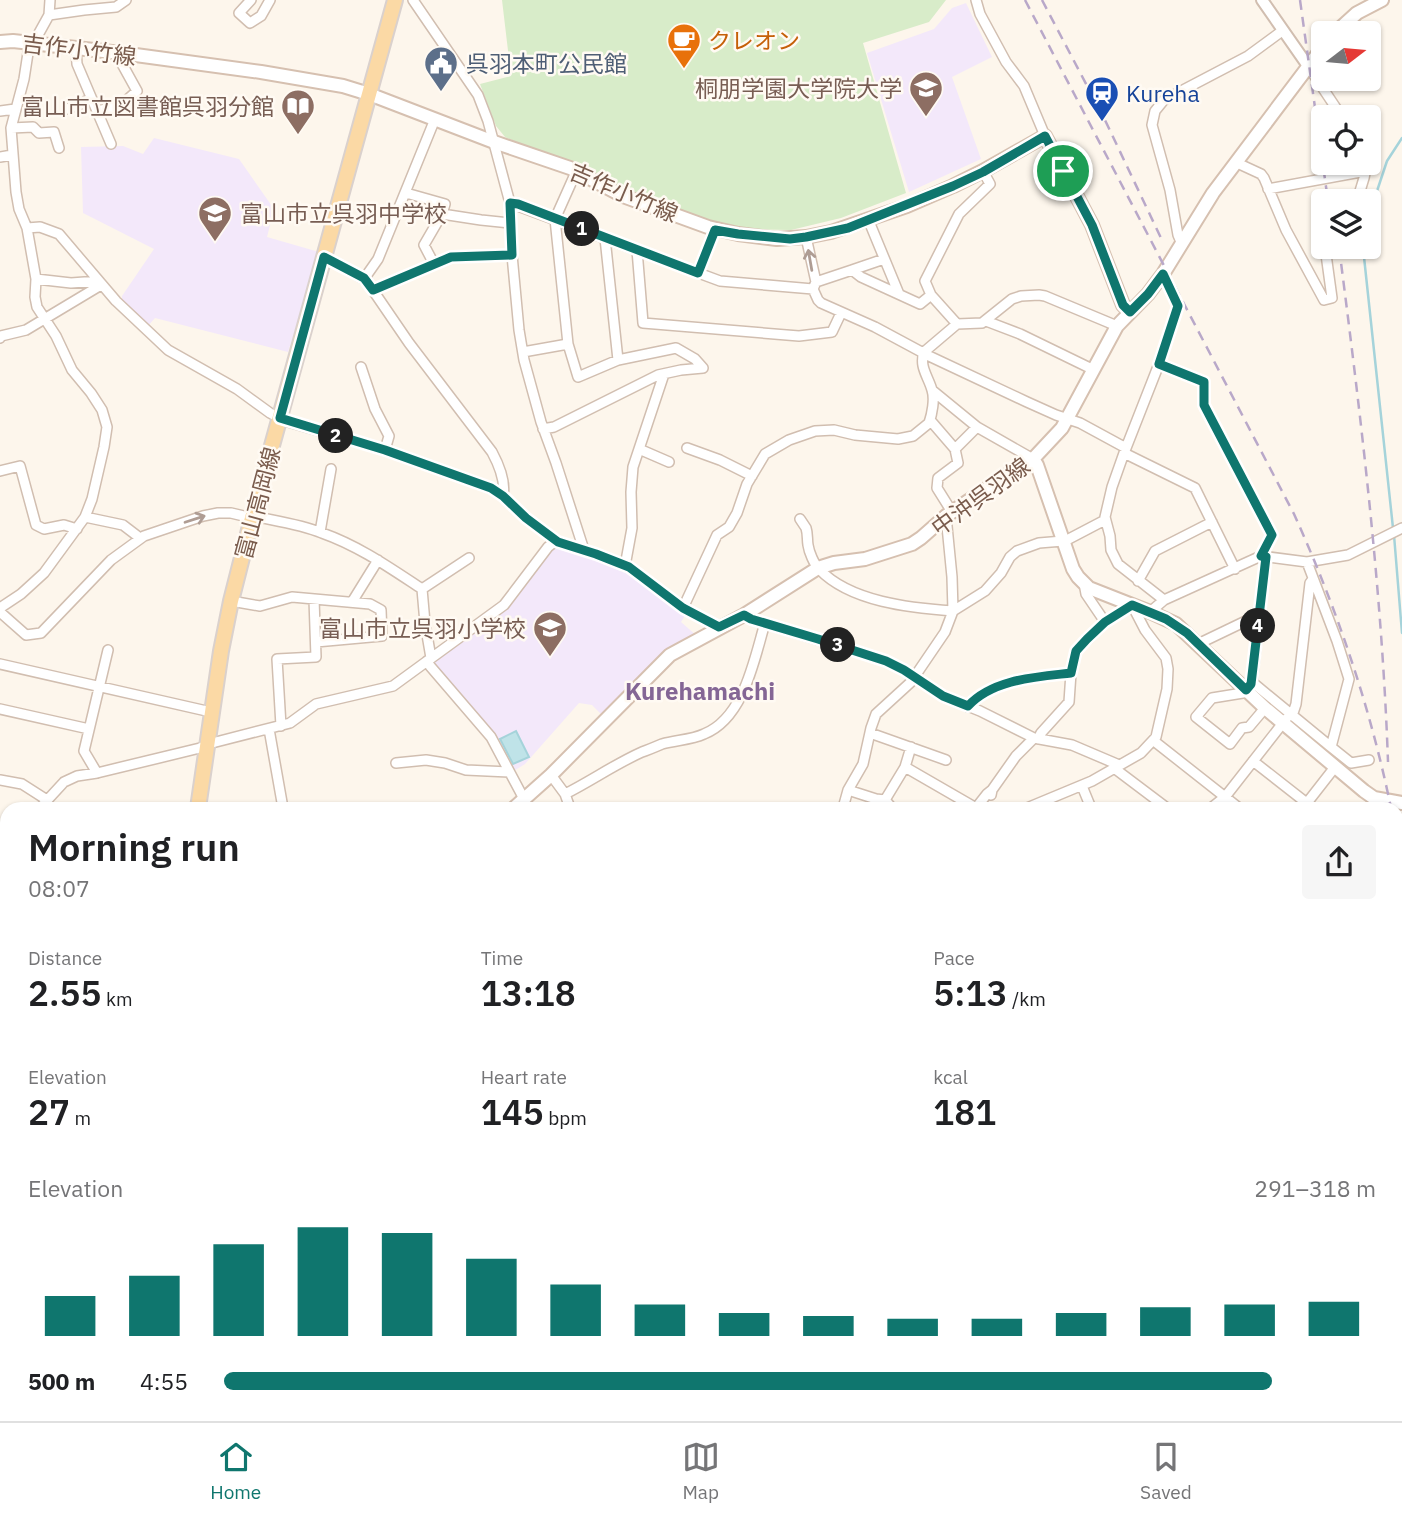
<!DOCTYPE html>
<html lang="en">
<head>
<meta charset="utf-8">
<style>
  body { margin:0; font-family:"IBM Plex Sans","Noto Sans JP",sans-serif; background:#f6f6f6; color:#202124; height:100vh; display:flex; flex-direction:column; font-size:26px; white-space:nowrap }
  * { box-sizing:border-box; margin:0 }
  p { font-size:23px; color:#757577 }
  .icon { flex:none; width:38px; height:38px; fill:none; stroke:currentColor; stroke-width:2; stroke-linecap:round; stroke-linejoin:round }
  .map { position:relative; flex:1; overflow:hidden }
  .details { position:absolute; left:0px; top:802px; width:1404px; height:620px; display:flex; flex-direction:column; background:#fff; border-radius:21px 21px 0 0; box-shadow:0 2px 5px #0004 }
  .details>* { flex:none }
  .needle { width:46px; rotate:74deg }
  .buttons { position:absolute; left:1311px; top:21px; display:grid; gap:14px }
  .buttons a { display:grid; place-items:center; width:70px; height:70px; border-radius:7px; background:#fff; box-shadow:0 2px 5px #0004; font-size:35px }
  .pin { position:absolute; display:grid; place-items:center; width:60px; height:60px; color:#fff; margin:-30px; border:4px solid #fff; border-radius:50%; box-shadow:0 2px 7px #0007 }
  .km { position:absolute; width:35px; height:35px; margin:-18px; border-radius:50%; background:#222; color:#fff; font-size:19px; line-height:35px; text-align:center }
  .round { display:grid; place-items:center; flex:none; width:74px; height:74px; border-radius:7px; background:#f6f6f6 }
  .overview { display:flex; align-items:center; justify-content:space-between; height:119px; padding:0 28px }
  h1 { font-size:38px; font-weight:600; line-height:52px }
  .stats { display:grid; grid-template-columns:repeat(3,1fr); gap:10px; height:119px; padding:7px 28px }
  .stats div { display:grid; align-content:center }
  .stats b { font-size:35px; font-weight:600 }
  .stats small { font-size:19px; font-weight:400 }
  .stats p { font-size:19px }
  .chart { height:196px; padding:14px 28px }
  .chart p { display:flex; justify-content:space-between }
  .chart svg { width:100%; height:126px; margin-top:7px; stroke:#0f766e; stroke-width:6 }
  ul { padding:0 28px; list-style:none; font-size:23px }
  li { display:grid; grid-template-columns:112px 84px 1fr; align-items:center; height:52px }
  li i { height:18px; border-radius:9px; background:#0f766e }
  .tabs { display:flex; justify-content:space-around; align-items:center; height:98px; border-top:2px solid #e0e0e0; background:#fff; font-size:19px; color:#757577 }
  .tabs a { display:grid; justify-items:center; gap:4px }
  .tabs .active { color:#0f766e }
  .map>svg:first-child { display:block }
  .education { fill:#f3e8fa }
  .green { fill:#d8ecc9 }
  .water { fill:#bfe3e8; stroke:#a5d3da; stroke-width:2 }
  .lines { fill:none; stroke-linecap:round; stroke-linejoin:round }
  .stream { stroke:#a5d3da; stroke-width:2.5 }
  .minor-casing { stroke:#d1beb0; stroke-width:12 }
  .tertiary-casing { stroke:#d1beb0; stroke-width:14 }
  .secondary-casing { stroke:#d6c0b0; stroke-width:16 }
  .primary-casing { stroke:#dad1cd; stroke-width:18 }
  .minor { stroke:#fff; stroke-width:9 }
  .tertiary { stroke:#fff; stroke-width:10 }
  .secondary { stroke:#fff; stroke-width:12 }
  .primary { stroke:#fbd9a5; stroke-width:14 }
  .rail { stroke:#b9a8c9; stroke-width:2.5; stroke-dasharray:10 7; stroke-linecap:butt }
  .oneway { stroke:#af9d94 }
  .route-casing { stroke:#fff; stroke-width:14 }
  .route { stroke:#0f766e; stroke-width:9 }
  .labels { text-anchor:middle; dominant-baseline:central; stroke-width:5; stroke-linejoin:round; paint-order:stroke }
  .food-label { font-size:23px; fill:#c56008; stroke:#fffaf3; text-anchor:start }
  .street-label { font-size:23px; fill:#7a5c4d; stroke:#fffaf3 }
  .service-label { font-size:23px; fill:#4e5e75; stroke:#fffaf3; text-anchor:start }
  .education-label { font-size:23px; fill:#785e54; stroke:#fffaf3; text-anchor:end }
  .transit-label { font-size:23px; fill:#164399; stroke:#fffaf3; text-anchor:start }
  .neighbourhood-label { font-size:24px; font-weight:bold; fill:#846695; stroke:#fffaf3 }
</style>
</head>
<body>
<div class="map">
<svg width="1402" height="1421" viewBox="0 0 1402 1421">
  <rect width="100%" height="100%" fill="#fdf6ec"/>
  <path class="education" d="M966,3L992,57L952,77L981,159L909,192L867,53L934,29L952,8Z
    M154,138L239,159L274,209L267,237L319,252L288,352L155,318L147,327L122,300V296L154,249L83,213L81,147L123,146L143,154Z
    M561,547L607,563L627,573L674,607L686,614L681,622L697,636L604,717L592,705L579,703L525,764L512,772L433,663L444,652L510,606L519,595L518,592L550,551L553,548Z"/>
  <path class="green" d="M502,0H946L929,22L863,43L906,193L841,218L791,230L744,229L709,221L638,195L505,137L496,126L480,84L511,76Z"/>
  <path class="water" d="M516,731L529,757L513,764L500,739Z"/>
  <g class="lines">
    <path class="stream" d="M1368,218L1387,161L1402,138
      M1364,247V257L1393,528
      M1394,535L1402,633"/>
    <g class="minor-casing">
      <path id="minor" d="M251,0L239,13L250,23L261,16L270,0
        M413,0L478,95L488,121L510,203L512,255L519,330L524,360L541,422L556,463L584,550
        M976,0L980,14L1006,62L1024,86L1045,136
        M49,15L84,10L116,7L126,0
        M76,48L77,64L111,144
        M1308,66L1342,117
        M67,109L81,104L91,98
        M0,111L15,109
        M97,111L120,106L137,91L116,53
        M11,128L33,127L39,133L54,132L59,148
        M0,157L12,155
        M1235,162L1261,174L1264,178L1286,230L1324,300L1332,298L1325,247
        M576,172L555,219L568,344L578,377L618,360L676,348L695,359L703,368
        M1268,189L1366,171
        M406,193L445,204L442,214L424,245L434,264
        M1357,201L1364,178L1367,163
        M510,203L720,281L813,289
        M442,214L481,220L510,223
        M868,219L899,294
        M27,228L40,227L59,234L116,301L168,350L237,389L270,413L285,421L385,450L491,488L503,496L526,518L558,542L610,559L629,567L683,608L719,627
        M806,237L816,282L813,289L818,300L821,303L875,327L929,356L1027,402L1056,415L1080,423L1126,448L1124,453L1195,488L1235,569
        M605,238L618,360
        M1181,242L1178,235L1170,190L1152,125L1155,111L1164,100L1248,56L1282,31
        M637,250L643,323L799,336L832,332L841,313
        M324,257L364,279L370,286L409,343L492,452C499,465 506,481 503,496
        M852,270L884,259
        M698,273L715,230
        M36,279L71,283L98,281
        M364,279L378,259L435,119
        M816,282L852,270L861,277L920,304L931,295
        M373,290L451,257L512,255
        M986,321L1020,334L1094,370
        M957,324L931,295L925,281L959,214L990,184L983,171
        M0,338L1,336L26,330L101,285
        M523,352L568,344
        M1159,364L1204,382V405L1272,535L1261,556
        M361,367L375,409L389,436L385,450
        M933,391L977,427L1033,459
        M930,420L955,449
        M543,429L554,427L658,375L681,370L703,368
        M687,448L720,460L752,476
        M1126,448L1159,364L1178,306L1163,274
        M639,449L669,462
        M1124,453L1112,487L1105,517L1110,536L1111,550L1118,564L1164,600
        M0,471L20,466L36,525L44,529L64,525L77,529
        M952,512L937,488L938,478L958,463L955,449L977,427
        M253,516C276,521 300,524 322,533C359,546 390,568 422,589
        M85,517L123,525L140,538
        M800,519C802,522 804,525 806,528C808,534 807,539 808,545C809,552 814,564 819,569C850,602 911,608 953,611L952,577L946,516
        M320,532L331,469
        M1063,542L1105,520
        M1266,557L1252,682L1331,747L1349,679L1337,641L1307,562
        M625,566L632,528L631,492L633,467L664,374
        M1138,581L1155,551L1212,522
        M1084,583L1086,594L1105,622
        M422,589L425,623L431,658
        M422,589L469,558
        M231,601L260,606L292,597L370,604L381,610L382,636L316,642
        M352,602L378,560
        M0,608L21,594L44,573L85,517L92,499L104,447L107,427L102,410L91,393L72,370L56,336L37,307L35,297L36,279L27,228L19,209L16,192L11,128L24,79L28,53L49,15L50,0
        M683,608L717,535L729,527L737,513L747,484L765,454L789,440L815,431L834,430L855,435L898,439L913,436L929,423C932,414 935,399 932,390C928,376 919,367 924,352L957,324L982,323L1012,299L1021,296L1039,295L1045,296L1117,326
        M0,612L26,635L41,633L111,560L144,536L203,516L218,513H231L252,518
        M1150,612L1164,600L1261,556L1307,562L1348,555L1402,528
        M744,615L751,619L886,661L904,670L943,696L980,711L1034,738L1072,745L1119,765
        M1198,644L1250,619L1259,617
        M427,661L430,666L491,737L524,799
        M0,664L211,712
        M1249,692L1212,698L1196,717L1230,744L1242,728L1249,727L1265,708
        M968,707C993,679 1036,677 1071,673
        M0,709L89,729
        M1292,716L1296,704L1310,583L1313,579
        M281,726L277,659L316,657L314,599
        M269,729L283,808
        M870,733L946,760
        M1154,741L1239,808
        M1331,747L1351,763L1369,760
        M1253,761L1313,808
        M396,763L426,760L445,763L466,770L509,772
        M905,767L976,808L987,794L992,790
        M1114,768L1167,808
        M97,773L84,751L108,650
        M551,775L565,794L570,808
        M0,780L22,784L47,800
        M1082,786L1091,808
        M848,790L876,799L885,800L905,767L911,747
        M565,794C591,781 615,764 642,752C648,750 655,747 662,744C676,740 691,740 704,734C744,718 754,660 765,623
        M991,795L992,790L1016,756L1034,738
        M885,800L892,808
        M40,808L64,782L77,776L97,773L200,748L212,743L290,723L316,704L393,686L504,605L548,547L553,543L558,542
        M843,808L848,790L863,764L871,728L876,714L911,682L945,632L953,611L985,591L1001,573L1010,557L1017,551L1039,543L1063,541
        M1027,808L1092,781L1141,753L1156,737L1167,689L1168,669L1166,658L1145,630L1132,605L1105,622L1076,651L1071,673L1069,702L1041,733L1038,739
        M1211,808L1225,797L1286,719
        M1303,808L1335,767
        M0,850L7,845
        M1396,892L1402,953L1398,964L1396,983
        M0,1006H7
        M0,1047L7,1049
        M1396,1090L1398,1105L1396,1134
        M0,1105L7,1103
        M6,1155L7,1134
        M1396,1197L1397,1134
        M0,1218L7,1217
        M1396,1261L1399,1242
        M256,1414L284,1419L304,1421
        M832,1414L841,1421
        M901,1414L912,1421
        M983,1414L993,1421
        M1034,1414L1039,1421
        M1081,1414L1086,1421
        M1127,1414L1132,1421
        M1174,1414L1179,1421
        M1285,1414L1286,1421
        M536,1419L615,1414
        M70,1421L76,1414
        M241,1421V1414
        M349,1421L351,1414
        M373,1421L375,1414
        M679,1421L681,1418
        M824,1421L828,1414
        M954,1421L960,1414
        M999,1421L1006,1414
        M1192,1421L1194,1414
        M1319,1421V1414
        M1336,1421L1337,1414
        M1374,1421L1375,1414"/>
    </g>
    <g class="tertiary-casing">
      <path id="tertiary" d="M1262,0L1308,66
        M470,1414L483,1418L514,1417L524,1421
        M888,1421L892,1414"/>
    </g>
    <g class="secondary-casing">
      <path id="secondary" d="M1335,33L1357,13L1382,0
        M0,42L13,41L121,53L261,72L343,86L369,94L494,142L570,168L623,196L708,227L738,234L777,239L806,237L831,232L907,206L953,186L983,171L1045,136L1092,225L1123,305L1130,312
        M1033,459L1037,465L1073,569L1078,577L1089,588L1150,612L1176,624L1265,708L1364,791L1374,798L1402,803
        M514,808L551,775L670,655L744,615L818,568L834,563L865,559L912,544L921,538L946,516L1016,469L1033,459L1062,428L1117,326L1148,294L1163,274L1213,193L1323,47"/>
    </g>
    <g class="primary-casing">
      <path id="primary" d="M198,808L221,651L231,601L252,518L395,0
        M0,1273L7,1275
        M100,1421L102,1414"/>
    </g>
    <use href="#minor" class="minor"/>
    <use href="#tertiary" class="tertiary"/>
    <use href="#secondary" class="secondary"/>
    <use href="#primary" class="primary"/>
    <path class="rail" d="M1025,0L1294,514C1337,609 1370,706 1391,808
      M1042,0L1105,120L1161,238
      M1300,0L1328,201
      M1339,247C1361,418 1382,590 1388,762
      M1396,835L1402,865
      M1396,1340L1402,1302
      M1396,1372L1402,1332
      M1368,1421L1369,1414
      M1385,1421L1386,1414"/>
  </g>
  <defs><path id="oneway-shaft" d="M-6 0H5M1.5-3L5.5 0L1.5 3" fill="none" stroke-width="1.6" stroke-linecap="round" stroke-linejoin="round" transform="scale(1.75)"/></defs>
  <g class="oneway">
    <use href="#oneway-shaft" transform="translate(810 260) rotate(-100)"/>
    <use href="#oneway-shaft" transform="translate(195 519) rotate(-18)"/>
  </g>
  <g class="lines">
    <g class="route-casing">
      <path id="route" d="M1045,136L1092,225L1123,305L1130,312L1148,294L1163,274L1178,306L1159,364L1204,382V405L1272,535L1261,556L1266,557L1251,684L1246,690L1187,633L1166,619L1132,605L1105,622L1087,639L1076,651L1071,673C1036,677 993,679 968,706L943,696L904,670L886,661L818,639L751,619L744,615L719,627L683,608L629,567L596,554L558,542L526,518L503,496L491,488L385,450L280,418L324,257L364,278L373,290L451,257L512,255L510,203L518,204L698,273L715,230L738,234L790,239L806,237L848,228L953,186L983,172Z"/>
    </g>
    <use href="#route" class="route"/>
  </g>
  <defs>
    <g id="cafe-pin" transform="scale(1.75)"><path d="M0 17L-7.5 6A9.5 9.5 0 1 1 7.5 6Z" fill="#e8710a" stroke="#fffaf3"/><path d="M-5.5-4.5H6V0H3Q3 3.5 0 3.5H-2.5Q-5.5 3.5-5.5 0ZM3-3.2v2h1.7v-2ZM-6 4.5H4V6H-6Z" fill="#fff"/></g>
    <g id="civic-pin" transform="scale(1.75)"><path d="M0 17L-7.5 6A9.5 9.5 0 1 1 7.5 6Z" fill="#5c6f8a" stroke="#fffaf3"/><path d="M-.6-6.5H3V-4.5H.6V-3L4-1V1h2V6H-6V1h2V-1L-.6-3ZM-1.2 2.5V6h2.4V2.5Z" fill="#fff"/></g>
    <g id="university-pin" transform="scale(1.75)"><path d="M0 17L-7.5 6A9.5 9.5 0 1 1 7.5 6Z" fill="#8d6e63" stroke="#fffaf3"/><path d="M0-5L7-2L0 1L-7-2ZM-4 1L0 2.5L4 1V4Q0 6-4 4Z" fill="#fff"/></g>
    <g id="station-pin" transform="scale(1.75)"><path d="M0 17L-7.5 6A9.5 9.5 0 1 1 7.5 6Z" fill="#1a4fb4" stroke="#fffaf3"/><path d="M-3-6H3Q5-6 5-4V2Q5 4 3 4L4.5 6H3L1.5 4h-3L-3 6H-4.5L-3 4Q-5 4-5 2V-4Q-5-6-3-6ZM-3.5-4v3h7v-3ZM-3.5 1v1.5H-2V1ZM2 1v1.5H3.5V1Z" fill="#fff"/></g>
    <g id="library-pin" transform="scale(1.75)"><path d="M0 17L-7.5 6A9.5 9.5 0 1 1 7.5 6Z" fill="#8d6e63" stroke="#fffaf3"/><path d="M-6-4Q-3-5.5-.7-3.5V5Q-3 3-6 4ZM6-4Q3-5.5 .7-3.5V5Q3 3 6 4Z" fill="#fff"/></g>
    <g id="school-pin" transform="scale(1.75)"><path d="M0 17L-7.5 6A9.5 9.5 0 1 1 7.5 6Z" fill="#8d6e63" stroke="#fffaf3"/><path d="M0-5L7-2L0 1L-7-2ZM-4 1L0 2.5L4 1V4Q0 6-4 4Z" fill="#fff"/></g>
  </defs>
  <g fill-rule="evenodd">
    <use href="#cafe-pin" x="684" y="40"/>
    <use href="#civic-pin" x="441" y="63"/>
    <use href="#university-pin" x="926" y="88"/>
    <use href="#station-pin" x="1102" y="93"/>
    <use href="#library-pin" x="298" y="106"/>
    <use href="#school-pin" x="215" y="213"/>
    <use href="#school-pin" x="550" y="628"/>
  </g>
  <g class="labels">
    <g class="food-label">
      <text x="708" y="40">クレオン</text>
    </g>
    <g class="street-label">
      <text transform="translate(79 49) rotate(7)">吉作小竹線</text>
      <text transform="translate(624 192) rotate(23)">吉作小竹線</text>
      <text transform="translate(980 496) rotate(-36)">中沖呉羽線</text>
      <text transform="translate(257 503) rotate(-75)">富山高岡線</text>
    </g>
    <g class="service-label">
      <text x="466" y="63">呉羽本町公民館</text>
    </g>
    <g class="education-label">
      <text x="902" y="88">桐朋学園大学院大学</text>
      <text x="274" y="106">富山市立図書館呉羽分館</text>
      <text x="240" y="213" text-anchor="start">富山市立呉羽中学校</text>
      <text x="526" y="628">富山市立呉羽小学校</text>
    </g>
    <g class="transit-label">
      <text x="1126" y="93">Kureha</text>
    </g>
    <g class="neighbourhood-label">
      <text x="700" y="691">Kurehamachi</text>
    </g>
  </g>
</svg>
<div class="buttons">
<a><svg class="needle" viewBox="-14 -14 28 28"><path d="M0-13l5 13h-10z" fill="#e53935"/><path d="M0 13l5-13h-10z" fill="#757577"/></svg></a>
<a><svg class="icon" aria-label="locate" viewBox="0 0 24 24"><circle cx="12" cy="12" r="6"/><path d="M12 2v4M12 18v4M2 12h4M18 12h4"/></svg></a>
<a><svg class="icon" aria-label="layers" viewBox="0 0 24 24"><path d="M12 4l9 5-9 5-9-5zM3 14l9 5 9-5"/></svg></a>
</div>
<div class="pin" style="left:1063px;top:171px;background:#1e9e55"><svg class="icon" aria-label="arrive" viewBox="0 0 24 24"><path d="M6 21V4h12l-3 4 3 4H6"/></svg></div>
<b class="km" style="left:582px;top:229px">1</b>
<b class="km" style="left:336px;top:436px">2</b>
<b class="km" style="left:838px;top:645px">3</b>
<b class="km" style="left:1258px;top:626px">4</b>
<section class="details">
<div class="overview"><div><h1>Morning run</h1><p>08:07</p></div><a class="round"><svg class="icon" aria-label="share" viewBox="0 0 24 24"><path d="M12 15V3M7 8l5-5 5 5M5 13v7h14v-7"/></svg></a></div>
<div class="stats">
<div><p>Distance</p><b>2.55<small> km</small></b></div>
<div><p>Time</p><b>13:18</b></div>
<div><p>Pace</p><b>5:13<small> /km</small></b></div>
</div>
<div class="stats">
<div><p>Elevation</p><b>27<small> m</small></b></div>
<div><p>Heart rate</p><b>145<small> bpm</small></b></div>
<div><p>kcal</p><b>181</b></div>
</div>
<div class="chart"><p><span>Elevation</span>291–318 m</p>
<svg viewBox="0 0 160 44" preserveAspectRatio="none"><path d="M5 44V30M15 44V23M25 44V12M35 44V6M45 44V8M55 44V17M65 44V26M75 44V33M85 44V36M95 44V37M105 44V38M115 44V38M125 44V36M135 44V34M145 44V33M155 44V32"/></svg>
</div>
<ul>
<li><b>500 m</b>4:55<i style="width:91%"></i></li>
</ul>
</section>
</div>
<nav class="tabs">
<a class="active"><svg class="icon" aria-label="home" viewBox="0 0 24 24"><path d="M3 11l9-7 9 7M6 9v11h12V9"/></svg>Home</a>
<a><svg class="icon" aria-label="map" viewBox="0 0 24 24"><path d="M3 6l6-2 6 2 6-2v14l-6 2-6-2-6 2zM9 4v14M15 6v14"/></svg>Map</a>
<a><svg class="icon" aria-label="saved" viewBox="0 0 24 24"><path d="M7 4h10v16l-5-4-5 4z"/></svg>Saved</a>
</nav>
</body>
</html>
